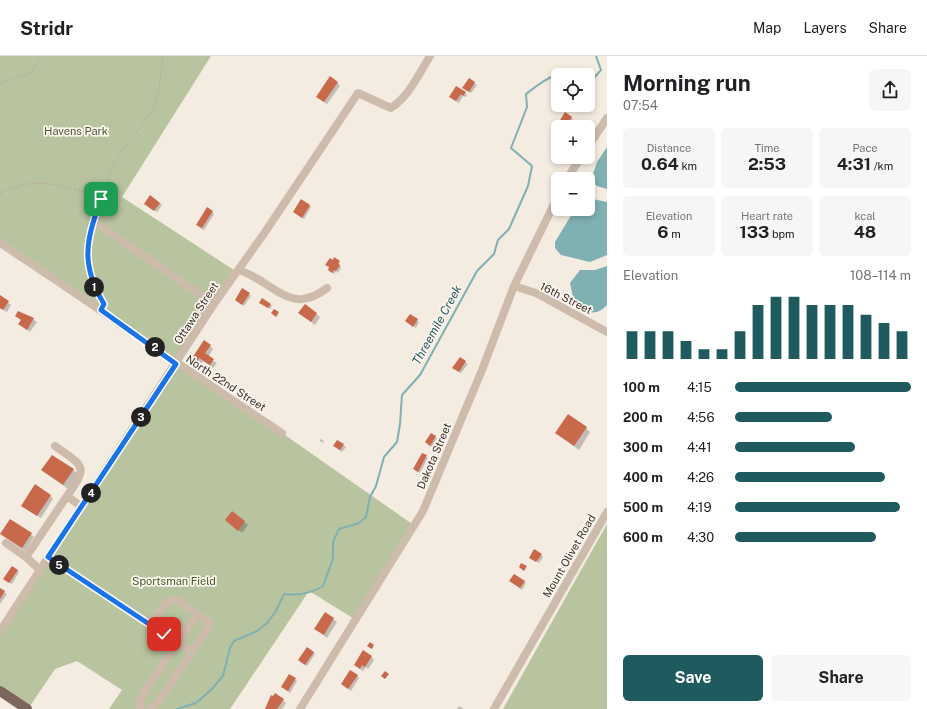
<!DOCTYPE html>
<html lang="en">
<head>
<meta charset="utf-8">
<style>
  body { margin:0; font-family:"Public Sans",sans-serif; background:#f6f6f6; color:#202124; height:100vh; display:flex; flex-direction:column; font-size:15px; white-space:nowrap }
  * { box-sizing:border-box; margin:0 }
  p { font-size:13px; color:#757577 }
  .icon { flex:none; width:22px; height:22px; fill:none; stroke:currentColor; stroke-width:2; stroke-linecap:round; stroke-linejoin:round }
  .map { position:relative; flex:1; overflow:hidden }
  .sheet { display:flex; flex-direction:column; background:#fff; width:320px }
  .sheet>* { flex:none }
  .tools { position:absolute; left:551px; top:12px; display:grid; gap:8px }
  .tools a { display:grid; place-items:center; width:44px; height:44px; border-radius:6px; background:#fff; box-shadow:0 2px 6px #0003; font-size:20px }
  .pin { position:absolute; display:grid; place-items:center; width:34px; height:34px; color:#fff; margin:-17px; border-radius:8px; box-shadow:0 2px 6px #0006 }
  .km { position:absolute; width:20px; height:20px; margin:-10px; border-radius:50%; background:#222; color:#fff; font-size:11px; line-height:20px; text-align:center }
  .round { display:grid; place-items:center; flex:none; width:42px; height:42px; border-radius:6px; background:#f6f6f6 }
  .summary { display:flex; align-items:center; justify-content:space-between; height:68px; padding:0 16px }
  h1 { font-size:22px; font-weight:700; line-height:30px }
  .figures { display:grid; grid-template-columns:repeat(3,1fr); gap:6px; height:68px; padding:4px 16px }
  .figures div { display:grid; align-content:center; border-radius:6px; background:#f6f6f6; text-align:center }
  .figures b { font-size:17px; font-weight:700 }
  .figures small { font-size:11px; font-weight:400 }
  .figures p { font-size:11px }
  .chart { height:112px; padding:8px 16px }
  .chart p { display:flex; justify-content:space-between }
  .chart svg { width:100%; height:72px; margin-top:4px; stroke:#1f5a5e; stroke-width:6 }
  .primary-button { display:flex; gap:8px; margin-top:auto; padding:8px 16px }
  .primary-button a { flex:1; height:46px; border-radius:6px; background:#1f5a5e; color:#fff; font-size:16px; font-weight:700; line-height:46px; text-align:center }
  .primary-button a+a { background:#f6f6f6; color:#202124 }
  ul { padding:0 16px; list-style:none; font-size:13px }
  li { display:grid; grid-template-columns:64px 48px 1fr; align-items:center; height:30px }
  li i { height:10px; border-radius:5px; background:#1f5a5e }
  header { display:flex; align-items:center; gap:24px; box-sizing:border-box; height:56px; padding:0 20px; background:#fff; border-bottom:1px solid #e0e0e0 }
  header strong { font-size:19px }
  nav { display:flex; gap:22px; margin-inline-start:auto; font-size:14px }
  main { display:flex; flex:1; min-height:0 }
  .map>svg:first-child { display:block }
  .green { fill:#b8c4a0 }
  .water { fill:#7fb0b2 }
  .shadow { fill:#0003 }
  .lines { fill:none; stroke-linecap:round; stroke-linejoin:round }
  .stream { stroke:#7fb0b2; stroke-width:2 }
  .building { fill:#c8694b }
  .path { stroke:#b9a596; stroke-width:1; stroke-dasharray:2 2; stroke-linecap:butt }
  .minor { stroke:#cdbbac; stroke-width:8 }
  .major { stroke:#7d675c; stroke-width:10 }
  .route-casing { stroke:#fff; stroke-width:8 }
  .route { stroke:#1a73e8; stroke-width:5 }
  .labels { text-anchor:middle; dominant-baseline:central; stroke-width:3.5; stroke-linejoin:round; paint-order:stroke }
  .park-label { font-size:11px; fill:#4a5a2e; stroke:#fbf5ee }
  .street-label { font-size:11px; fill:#3b302b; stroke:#fbf5ee }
  .water-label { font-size:12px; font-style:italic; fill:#1f5a5e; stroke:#fbf5ee }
</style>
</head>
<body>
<header>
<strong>Stridr</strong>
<nav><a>Map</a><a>Layers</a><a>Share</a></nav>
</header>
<main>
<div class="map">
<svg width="607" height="653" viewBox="0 0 607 653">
  <rect width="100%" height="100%" fill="#f4ebe1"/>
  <path class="green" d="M0,0H211L122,141L237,216L176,308L282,377L415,470L356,564L309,535L230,653H109L122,634L77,605L55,613L28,653L0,635V575L176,308L0,187Z
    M607,468V653H503Z"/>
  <path class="water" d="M607,91V133L597,130L591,124L597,106Z
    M588,142L607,146V199L590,206L561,199L555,192V186L575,153H588Z
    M607,210V249C594,262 587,256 574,246L570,227L580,214H595Z"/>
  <path class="shadow" d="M469,23L477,29L471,37L466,34Z
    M337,26L340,30L327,48L321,44Z
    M457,31L467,39L466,41L463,40L459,47L452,43Z
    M571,62L573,63L568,71L562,67Z
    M160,147L162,149L157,156L148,149Z
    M309,149L311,151L304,163L296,158Z
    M212,156L214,158L204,174L199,171L197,169Z
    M339,206L341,212L338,217L336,215L334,218L331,216Z
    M249,238L251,240L244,250L238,246Z
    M0,241L11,249L7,256L0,252Z
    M270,248L272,250L270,253L263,249Z
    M305,249L320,261L315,269L300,257Z
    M27,259L37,266L30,276L20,268Z
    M417,264L419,266L416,272L408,267Z
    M210,290L213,293L208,301L217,307L213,312L203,305L199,311L191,305Z
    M460,302L468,308L461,317L456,314Z
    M586,372L590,376L579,394L556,377Z
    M435,381L437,382L432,391L428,388Z
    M320,383L324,385L323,387L320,385Z
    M337,385L346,391L342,396L336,392Z
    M422,398L428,402L420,417L416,415Z
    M43,414H73L78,418L68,433Z
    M50,439L53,443L41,462L26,453Z
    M232,456L248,469L242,477L226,464Z
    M1,478H31L34,481L25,495Z
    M541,499L543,501L539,507L532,503Z
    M17,514L19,516L12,528L6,525Z
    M510,525H524L526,527L522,534Z
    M0,533L7,538L0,548Z
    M326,558L337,566L327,582L316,573Z
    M313,596L315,598L307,610L301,606Z
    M371,600L374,604L368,613L366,611L363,615L355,609Z
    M290,619L297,625L290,637L284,633Z
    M357,620L359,622L351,635L342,628Z
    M274,642L283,644L286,647L282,653H266Z
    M459,650L464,653H457Z"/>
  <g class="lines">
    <path class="stream" d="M588,22H594L601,14L596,0
      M177,653L196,647L211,634L223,620L230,592L234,585L257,575L267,567L276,555L284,538C297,540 312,537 323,530L333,503V486L339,473L359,467L366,461L370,441L376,430L384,401L397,386L400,368L402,339L420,319L477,215L494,198L498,184L509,173L528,130L532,110L511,92L527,51L526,38C534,32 552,17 561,19"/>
  </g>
  <path class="building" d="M330,20L338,26L324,46L316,41Z
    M469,22L475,26L469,36L462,32Z
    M456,30L466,36L463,40L461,38L456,45L449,41Z
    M565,56L572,61L566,70L559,66Z
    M150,139L160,147L154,155L144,148Z
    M301,143L310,149L302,162L293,156Z
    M207,151L213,155L202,172L196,169Z
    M334,201L340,205L338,208L340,209L336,215L334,214L332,217L328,214L329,211L325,209L330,202L333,204Z
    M242,232L250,237L242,249L235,244Z
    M0,239L9,245L3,254L0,252Z
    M262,242L271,248L268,252L259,247Z
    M305,248L317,257L311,266L298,257Z
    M274,253L279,256L276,261L271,257Z
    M18,255L34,262L27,274L18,268L21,264L15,260Z
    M410,258L418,263L413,271L405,265Z
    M204,284L211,289L205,297L214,303L210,309L199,302L195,309L190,305Z
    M460,301L466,305L459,316L452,312Z
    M568,358L587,371L574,390L555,377Z
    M431,377L436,380L430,390L425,386Z
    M337,384L344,388L340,394L333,390Z
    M422,397L427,399L418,416L413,413Z
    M52,399L74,413L63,429L41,414Z
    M35,428L51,439L37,460L21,450Z
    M232,455L245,465L238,475L225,464Z
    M10,463L32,477L22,492L0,478Z
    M534,493L542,498L536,506L529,502Z
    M521,507L527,510L524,515L519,511Z
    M12,510L18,514L9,527L3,523Z
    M514,518L525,525L520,532L509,525Z
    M0,532L5,535L0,543Z
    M325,556L334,562L324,579L314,573Z
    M370,586L374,589L372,593L367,590Z
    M307,591L314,596L305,609L298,604Z
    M363,594L372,600L365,611L362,609L360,613L354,609Z
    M350,614L358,619L348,633L341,628Z
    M385,615L389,618L385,623L381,620Z
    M289,618L296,622L288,635L281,631Z
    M275,637L284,643L277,653H265L271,639L273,640Z"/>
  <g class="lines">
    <path class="path" d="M0,28L32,16L41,0
      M0,137C8,134 16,131 24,129C46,123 80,133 100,143
      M95,158L115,104L154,53L159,34L163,0"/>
    <path class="minor" d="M588,91L607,62
      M567,123L581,101
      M0,187C95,249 187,315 282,377
      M238,214C272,223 289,262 327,232
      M514,230L536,237L607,276
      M101,254L104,248C86,217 85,199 93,165L214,248
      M55,390C84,411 89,409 67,440
      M6,487L26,501
      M48,501L192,596
      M40,514L26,501L67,440L82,451
      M0,575L214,248L263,179L358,37L391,52C409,40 419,18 430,0
      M140,653V643L147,631L197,558
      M150,653L159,645L210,569L209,566L177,544C165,542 157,560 151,569
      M300,653L423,455L482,314L514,230L558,140
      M494,653L607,456"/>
    <path class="major" d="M0,635L27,653"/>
  </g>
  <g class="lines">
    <g class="route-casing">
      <path id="route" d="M101,143C86,185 80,208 104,248L101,254L176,308L48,501L164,578"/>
    </g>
    <use href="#route" class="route"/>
  </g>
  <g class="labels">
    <g class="park-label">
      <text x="76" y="75">Havens Park</text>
      <text x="174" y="525">Sportsman Field</text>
    </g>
    <g class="street-label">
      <text transform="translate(566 242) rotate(27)">16th Street</text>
      <text transform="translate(196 257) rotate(-57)">Ottawa Street</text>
      <text transform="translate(226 327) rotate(33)">North 22nd Street</text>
      <text transform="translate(434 400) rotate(-67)">Dakota Street</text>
      <text transform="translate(569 500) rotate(-60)">Mount Olivet Road</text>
    </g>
    <g class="water-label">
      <text transform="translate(437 269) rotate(-61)">Threemile Creek</text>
    </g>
  </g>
</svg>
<div class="tools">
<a><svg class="icon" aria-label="locate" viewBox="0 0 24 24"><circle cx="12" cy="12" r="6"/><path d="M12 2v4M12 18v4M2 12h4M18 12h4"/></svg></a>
<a>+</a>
<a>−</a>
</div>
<div class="pin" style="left:101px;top:143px;background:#1e9e55"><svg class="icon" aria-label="arrive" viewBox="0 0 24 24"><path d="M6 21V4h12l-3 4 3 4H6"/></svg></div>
<div class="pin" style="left:164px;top:578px;background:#d93025"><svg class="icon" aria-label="check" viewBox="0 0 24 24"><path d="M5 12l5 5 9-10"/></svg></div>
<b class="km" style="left:94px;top:231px">1</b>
<b class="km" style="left:155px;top:291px">2</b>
<b class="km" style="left:141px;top:361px">3</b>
<b class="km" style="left:91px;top:437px">4</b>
<b class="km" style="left:59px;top:509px">5</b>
</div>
<section class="sheet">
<div class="summary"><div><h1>Morning run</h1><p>07:54</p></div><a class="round"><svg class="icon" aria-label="share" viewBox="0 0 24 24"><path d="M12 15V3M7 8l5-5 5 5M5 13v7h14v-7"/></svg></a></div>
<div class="figures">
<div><p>Distance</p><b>0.64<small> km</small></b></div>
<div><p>Time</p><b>2:53</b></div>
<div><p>Pace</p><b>4:31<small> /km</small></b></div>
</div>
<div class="figures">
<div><p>Elevation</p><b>6<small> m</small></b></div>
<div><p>Heart rate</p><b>133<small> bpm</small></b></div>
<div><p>kcal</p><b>48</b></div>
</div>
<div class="chart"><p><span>Elevation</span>108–114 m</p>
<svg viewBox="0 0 160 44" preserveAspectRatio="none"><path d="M5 44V27M15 44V27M25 44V27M35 44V33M45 44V38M55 44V38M65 44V27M75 44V11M85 44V6M95 44V6M105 44V11M115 44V11M125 44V11M135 44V17M145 44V22M155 44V27"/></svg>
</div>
<ul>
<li><b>100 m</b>4:15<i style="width:100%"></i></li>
<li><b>200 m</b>4:56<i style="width:55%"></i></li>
<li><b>300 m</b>4:41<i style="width:68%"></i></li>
<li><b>400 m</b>4:26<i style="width:85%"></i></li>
<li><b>500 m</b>4:19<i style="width:94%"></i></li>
<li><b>600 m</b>4:30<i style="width:80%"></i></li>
</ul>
<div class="primary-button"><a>Save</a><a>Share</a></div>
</section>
</main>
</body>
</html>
